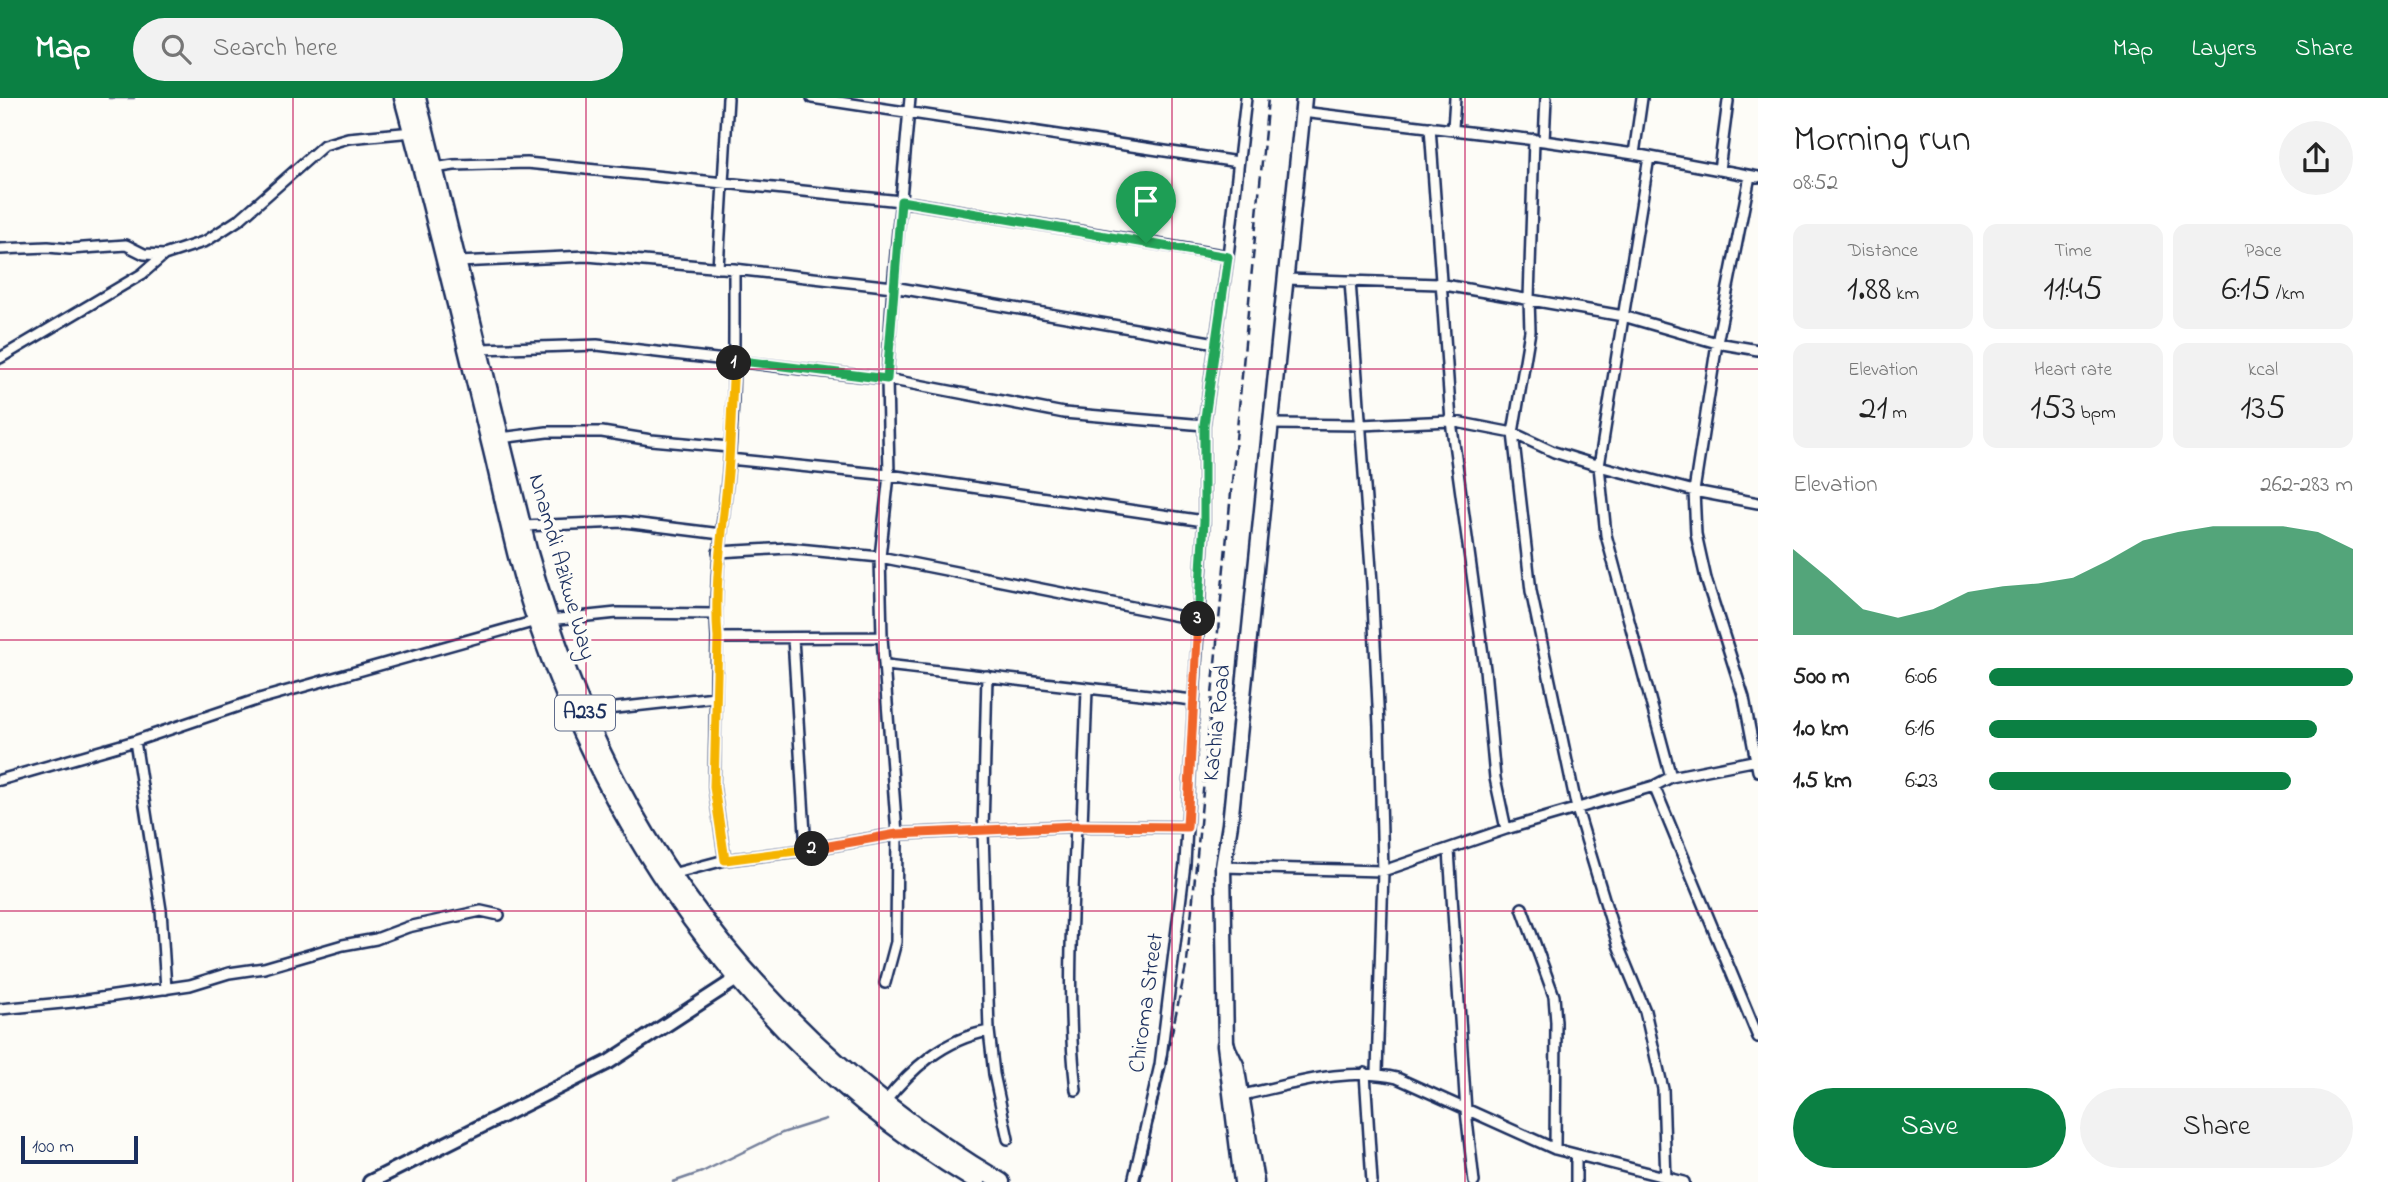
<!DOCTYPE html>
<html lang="en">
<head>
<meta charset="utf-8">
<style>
  body { margin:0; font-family:"Indie Flower",sans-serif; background:#f2f2f2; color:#222; height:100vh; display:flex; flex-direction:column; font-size:26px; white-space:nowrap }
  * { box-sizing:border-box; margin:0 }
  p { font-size:23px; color:#767676 }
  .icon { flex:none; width:38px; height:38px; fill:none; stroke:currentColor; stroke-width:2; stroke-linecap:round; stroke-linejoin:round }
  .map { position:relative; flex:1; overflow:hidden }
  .side { display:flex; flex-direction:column; background:#fff; width:630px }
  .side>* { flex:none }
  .scale { position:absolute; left:21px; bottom:18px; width:117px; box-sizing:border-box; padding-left:7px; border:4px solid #1b2f5e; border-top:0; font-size:19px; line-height:24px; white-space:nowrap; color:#1b2f5e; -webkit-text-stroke:5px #fdfcf7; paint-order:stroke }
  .pin { position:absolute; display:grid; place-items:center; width:60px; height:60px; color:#fff; margin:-72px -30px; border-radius:50% 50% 50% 0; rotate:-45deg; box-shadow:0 0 7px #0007 }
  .pin .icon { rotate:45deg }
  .km { position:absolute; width:35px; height:35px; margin:-18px; border-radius:50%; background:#222; color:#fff; font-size:19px; line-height:35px; text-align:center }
  .round { display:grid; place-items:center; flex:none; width:74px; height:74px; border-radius:37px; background:#f2f2f2 }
  .headline { display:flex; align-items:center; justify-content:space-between; height:119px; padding:0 35px }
  h1 { font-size:38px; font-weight:600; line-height:52px }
  .stats { display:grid; grid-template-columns:repeat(3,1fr); gap:10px; height:119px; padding:7px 35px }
  .stats div { display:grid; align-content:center; border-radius:14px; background:#f2f2f2; text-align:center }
  .stats b { font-size:35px; font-weight:600 }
  .stats small { font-size:19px; font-weight:400 }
  .stats p { font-size:19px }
  .chart { height:196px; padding:14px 35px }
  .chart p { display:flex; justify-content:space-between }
  .chart svg { width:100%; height:126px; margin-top:7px; fill:#0b8043; opacity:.7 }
  .button { display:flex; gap:14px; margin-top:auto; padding:14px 35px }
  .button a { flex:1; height:80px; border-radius:42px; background:#0b8043; color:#fff; font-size:28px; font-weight:600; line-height:80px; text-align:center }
  .button a+a { background:#f2f2f2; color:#222 }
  ul { padding:0 35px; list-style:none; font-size:23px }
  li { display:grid; grid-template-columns:112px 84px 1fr; align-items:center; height:52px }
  li i { height:18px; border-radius:9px; background:#0b8043 }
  header { display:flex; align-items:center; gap:42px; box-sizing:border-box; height:98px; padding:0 35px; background:#0b8043; color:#fff }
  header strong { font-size:33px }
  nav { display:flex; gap:38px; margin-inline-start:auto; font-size:24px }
  .search { width:490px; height:63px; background:#f2f2f2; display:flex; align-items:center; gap:18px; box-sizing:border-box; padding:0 24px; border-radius:38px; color:#767676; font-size:26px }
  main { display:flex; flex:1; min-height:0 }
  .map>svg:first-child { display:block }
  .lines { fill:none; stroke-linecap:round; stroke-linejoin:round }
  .stream { stroke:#76819c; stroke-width:2.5 }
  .minor-casing { stroke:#1b2f5e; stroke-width:14 }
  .tertiary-casing { stroke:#1b2f5e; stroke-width:18 }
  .primary-casing { stroke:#1b2f5e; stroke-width:19 }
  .trunk-casing { stroke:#1b2f5e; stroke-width:21 }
  .minor { stroke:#fdfcf7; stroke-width:9 }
  .tertiary { stroke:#fdfcf7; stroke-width:12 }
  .primary { stroke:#fdfcf7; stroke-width:14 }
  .trunk { stroke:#fdfcf7; stroke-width:16 }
  .rail { stroke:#1b2f5e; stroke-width:2.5; stroke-dasharray:10 5; stroke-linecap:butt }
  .split-1-casing { stroke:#fff; stroke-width:14 }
  .split-2-casing { stroke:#fff; stroke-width:14 }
  .split-3-casing { stroke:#fff; stroke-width:14 }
  .split-4-casing { stroke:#fff; stroke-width:14 }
  .split-1 { stroke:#22a559; stroke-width:9 }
  .split-2 { stroke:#f5b400; stroke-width:9 }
  .split-3 { stroke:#f0652b; stroke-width:9 }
  .split-4 { stroke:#22a559; stroke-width:9 }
  .grid { fill:none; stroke:#c2185b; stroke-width:2; stroke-opacity:0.55 }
  .labels { text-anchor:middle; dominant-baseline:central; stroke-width:7; stroke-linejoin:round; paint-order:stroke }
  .shield { fill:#fdfcf7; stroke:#5f6c8c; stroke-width:2 }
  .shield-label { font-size:21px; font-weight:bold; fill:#1b2f5e }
  .street-label { font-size:23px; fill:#1b2f5e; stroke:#fdfcf7 }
</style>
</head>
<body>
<header>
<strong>Map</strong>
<div class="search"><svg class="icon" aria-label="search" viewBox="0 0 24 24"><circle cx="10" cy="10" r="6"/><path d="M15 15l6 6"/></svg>Search here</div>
<nav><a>Map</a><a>Layers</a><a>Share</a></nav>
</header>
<main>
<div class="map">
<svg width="1758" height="1084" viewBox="0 0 1758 1084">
  <rect width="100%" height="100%" fill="#fdfcf7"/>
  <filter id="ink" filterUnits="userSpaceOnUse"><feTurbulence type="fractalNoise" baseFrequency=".0143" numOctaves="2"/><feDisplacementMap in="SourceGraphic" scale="14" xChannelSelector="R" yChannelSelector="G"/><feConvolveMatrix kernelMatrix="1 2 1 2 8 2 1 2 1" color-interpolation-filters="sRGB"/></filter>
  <g filter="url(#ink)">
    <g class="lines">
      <path class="stream" d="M109,0H134
        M673,1084L702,1074L782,1035L826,1021"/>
      <g class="minor-casing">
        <path id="minor" d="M812,0L1238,64
          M1302,14L1544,43L1634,56L1758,79
          M1430,29L1451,323L1485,571L1495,680L1506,731
          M1453,30L1455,0
          M1534,41L1529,201L1530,233L1513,335L1531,493L1577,711L1618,847L1645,913L1663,991L1666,1084
          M1544,43L1546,0
          M1634,56L1642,0
          M1649,59L1599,368L1606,437L1671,679
          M434,70L454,67L527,65L901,103L1228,158
          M1719,72L1728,3
          M1750,78L1717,245L1694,393L1696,436L1706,481L1744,600L1758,673
          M0,151L48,149L70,151L126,147L144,156L164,157
          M458,164L587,158L734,171L893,189L1216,245
          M718,170L728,0
          M1286,181L1439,186L1623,218L1717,245L1758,252
          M1350,183L1372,485L1379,628L1383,773L1377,975
          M480,251L597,247L887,281L1064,315L1204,327
          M0,260L142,176L164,157L206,143L240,121L324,47L348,40L413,34
          M1272,326L1361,327L1451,323L1513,335L1554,354L1599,368L1694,393L1758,405
          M500,340L547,334H602L651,342L729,349
          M729,361L889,377L1204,423
          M522,428L624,424L721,436
          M718,454L788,450L880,459L1198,522
          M549,522L617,515L716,516
          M717,540L882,539
          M793,540L806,752
          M886,567L1193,602
          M987,578L983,733L989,933L994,976L1008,1041
          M585,616L607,611L715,599
          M135,643L161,812L166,891
          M0,682L135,643L259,601L536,523
          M1654,688L1758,939
          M1082,728L1087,591
          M1449,752L1466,1013L1474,1084
          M725,762L714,689L717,540C713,480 724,423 729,364C735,299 734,235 734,171
          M1223,769L1383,773L1506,731L1654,688L1671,679L1758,662
          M672,776L725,762L806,752L897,736L1076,728L1187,729
          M1522,810L1554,898L1556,924L1555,1051
          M885,885L896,844L897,736L882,539L880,459L889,377L887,281L893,189L910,0
          M0,911L73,904L190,887L229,875L264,870L343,847L376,841L408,829L481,813L499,817
          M1365,975L1372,1084
          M1076,992C1066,904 1072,816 1076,728
          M1242,997C1290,987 1349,968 1397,980L1555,1051L1684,1084
          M884,1005C911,971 944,941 989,933
          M1133,1084L1160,967L1185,766L1204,423V327L1228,158L1246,0
          M1576,1084V1058"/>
      </g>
      <g class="tertiary-casing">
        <path id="tertiary" d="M370,1084L609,964L738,880"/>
      </g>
      <g class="primary-casing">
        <path id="primary" d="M1256,1084L1236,967L1226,947L1223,769L1230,726L1304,0"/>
      </g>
      <g class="trunk-casing">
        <path id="trunk" d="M403,0C435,117 463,235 492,352C506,410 517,469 537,525C617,755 766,959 977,1084
          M417,0L528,452C551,532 578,610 617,684C702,849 842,990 1001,1084
          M1226,947L1243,1084"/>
      </g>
      <use href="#minor" class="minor"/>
      <use href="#tertiary" class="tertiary"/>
      <use href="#primary" class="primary"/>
      <use href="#trunk" class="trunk"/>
      <path class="rail" d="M1140,1084L1187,864L1268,0"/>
    </g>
  </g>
  <g class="lines" filter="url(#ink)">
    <g class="split-1-casing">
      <path id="split-1" d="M734,265V262L887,281L901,103L1146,145"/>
    </g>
    <g class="split-2-casing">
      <path id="split-2" d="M734,265C732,298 731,330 729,362C725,422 713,480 718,540L714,689L725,762L812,751"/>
    </g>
    <g class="split-3-casing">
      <path id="split-3" d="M812,751L897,736L1076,728L1187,729L1198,521"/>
    </g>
    <g class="split-4-casing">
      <path id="split-4" d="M1146,145L1228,159L1204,327V423L1198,521"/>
    </g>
    <use href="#split-1" class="split-1"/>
    <use href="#split-2" class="split-2"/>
    <use href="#split-3" class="split-3"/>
    <use href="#split-4" class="split-4"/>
  </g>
  <path class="grid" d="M293,0V1084M586,0V1084M879,0V1084M1172,0V1084M1465,0V1084M0,271H1758M0,542H1758M0,813H1758"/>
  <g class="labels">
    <rect class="shield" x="555" y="597.5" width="60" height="35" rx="5"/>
    <g class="shield-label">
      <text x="585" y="615">A235</text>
    </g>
    <g class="street-label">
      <text transform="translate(561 469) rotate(74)">Nnamdi Azikwe Way</text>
      <text transform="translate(1218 625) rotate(-84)">Kachia Road</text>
      <text transform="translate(1147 905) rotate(-82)">Chiroma Street</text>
    </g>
  </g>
</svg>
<div class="scale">100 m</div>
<div class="pin" style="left:1146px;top:145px;background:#1e9e55"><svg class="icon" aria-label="arrive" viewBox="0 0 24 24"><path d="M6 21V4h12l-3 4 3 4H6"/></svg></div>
<b class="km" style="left:734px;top:265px">1</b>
<b class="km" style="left:812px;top:751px">2</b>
<b class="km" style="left:1198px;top:521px">3</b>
</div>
<section class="side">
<div class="headline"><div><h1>Morning run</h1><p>08:52</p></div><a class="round"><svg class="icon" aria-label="share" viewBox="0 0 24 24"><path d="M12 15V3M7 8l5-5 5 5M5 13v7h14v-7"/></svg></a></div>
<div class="stats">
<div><p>Distance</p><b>1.88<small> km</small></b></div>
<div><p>Time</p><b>11:45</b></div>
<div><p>Pace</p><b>6:15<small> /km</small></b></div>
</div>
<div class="stats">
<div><p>Elevation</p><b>21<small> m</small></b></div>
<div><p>Heart rate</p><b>153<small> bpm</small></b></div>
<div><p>kcal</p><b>135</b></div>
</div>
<div class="chart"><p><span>Elevation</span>262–283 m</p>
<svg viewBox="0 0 160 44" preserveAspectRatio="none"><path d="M0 44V14L10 24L20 35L30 38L40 35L50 29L60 27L70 26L80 24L90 18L100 11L110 8L120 6L130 6L140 6L150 8L160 14V44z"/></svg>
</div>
<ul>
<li><b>500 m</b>6:06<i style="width:100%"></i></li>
<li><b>1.0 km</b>6:16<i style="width:90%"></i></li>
<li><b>1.5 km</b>6:23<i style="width:83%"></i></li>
</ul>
<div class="button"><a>Save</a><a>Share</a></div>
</section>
</main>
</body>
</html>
